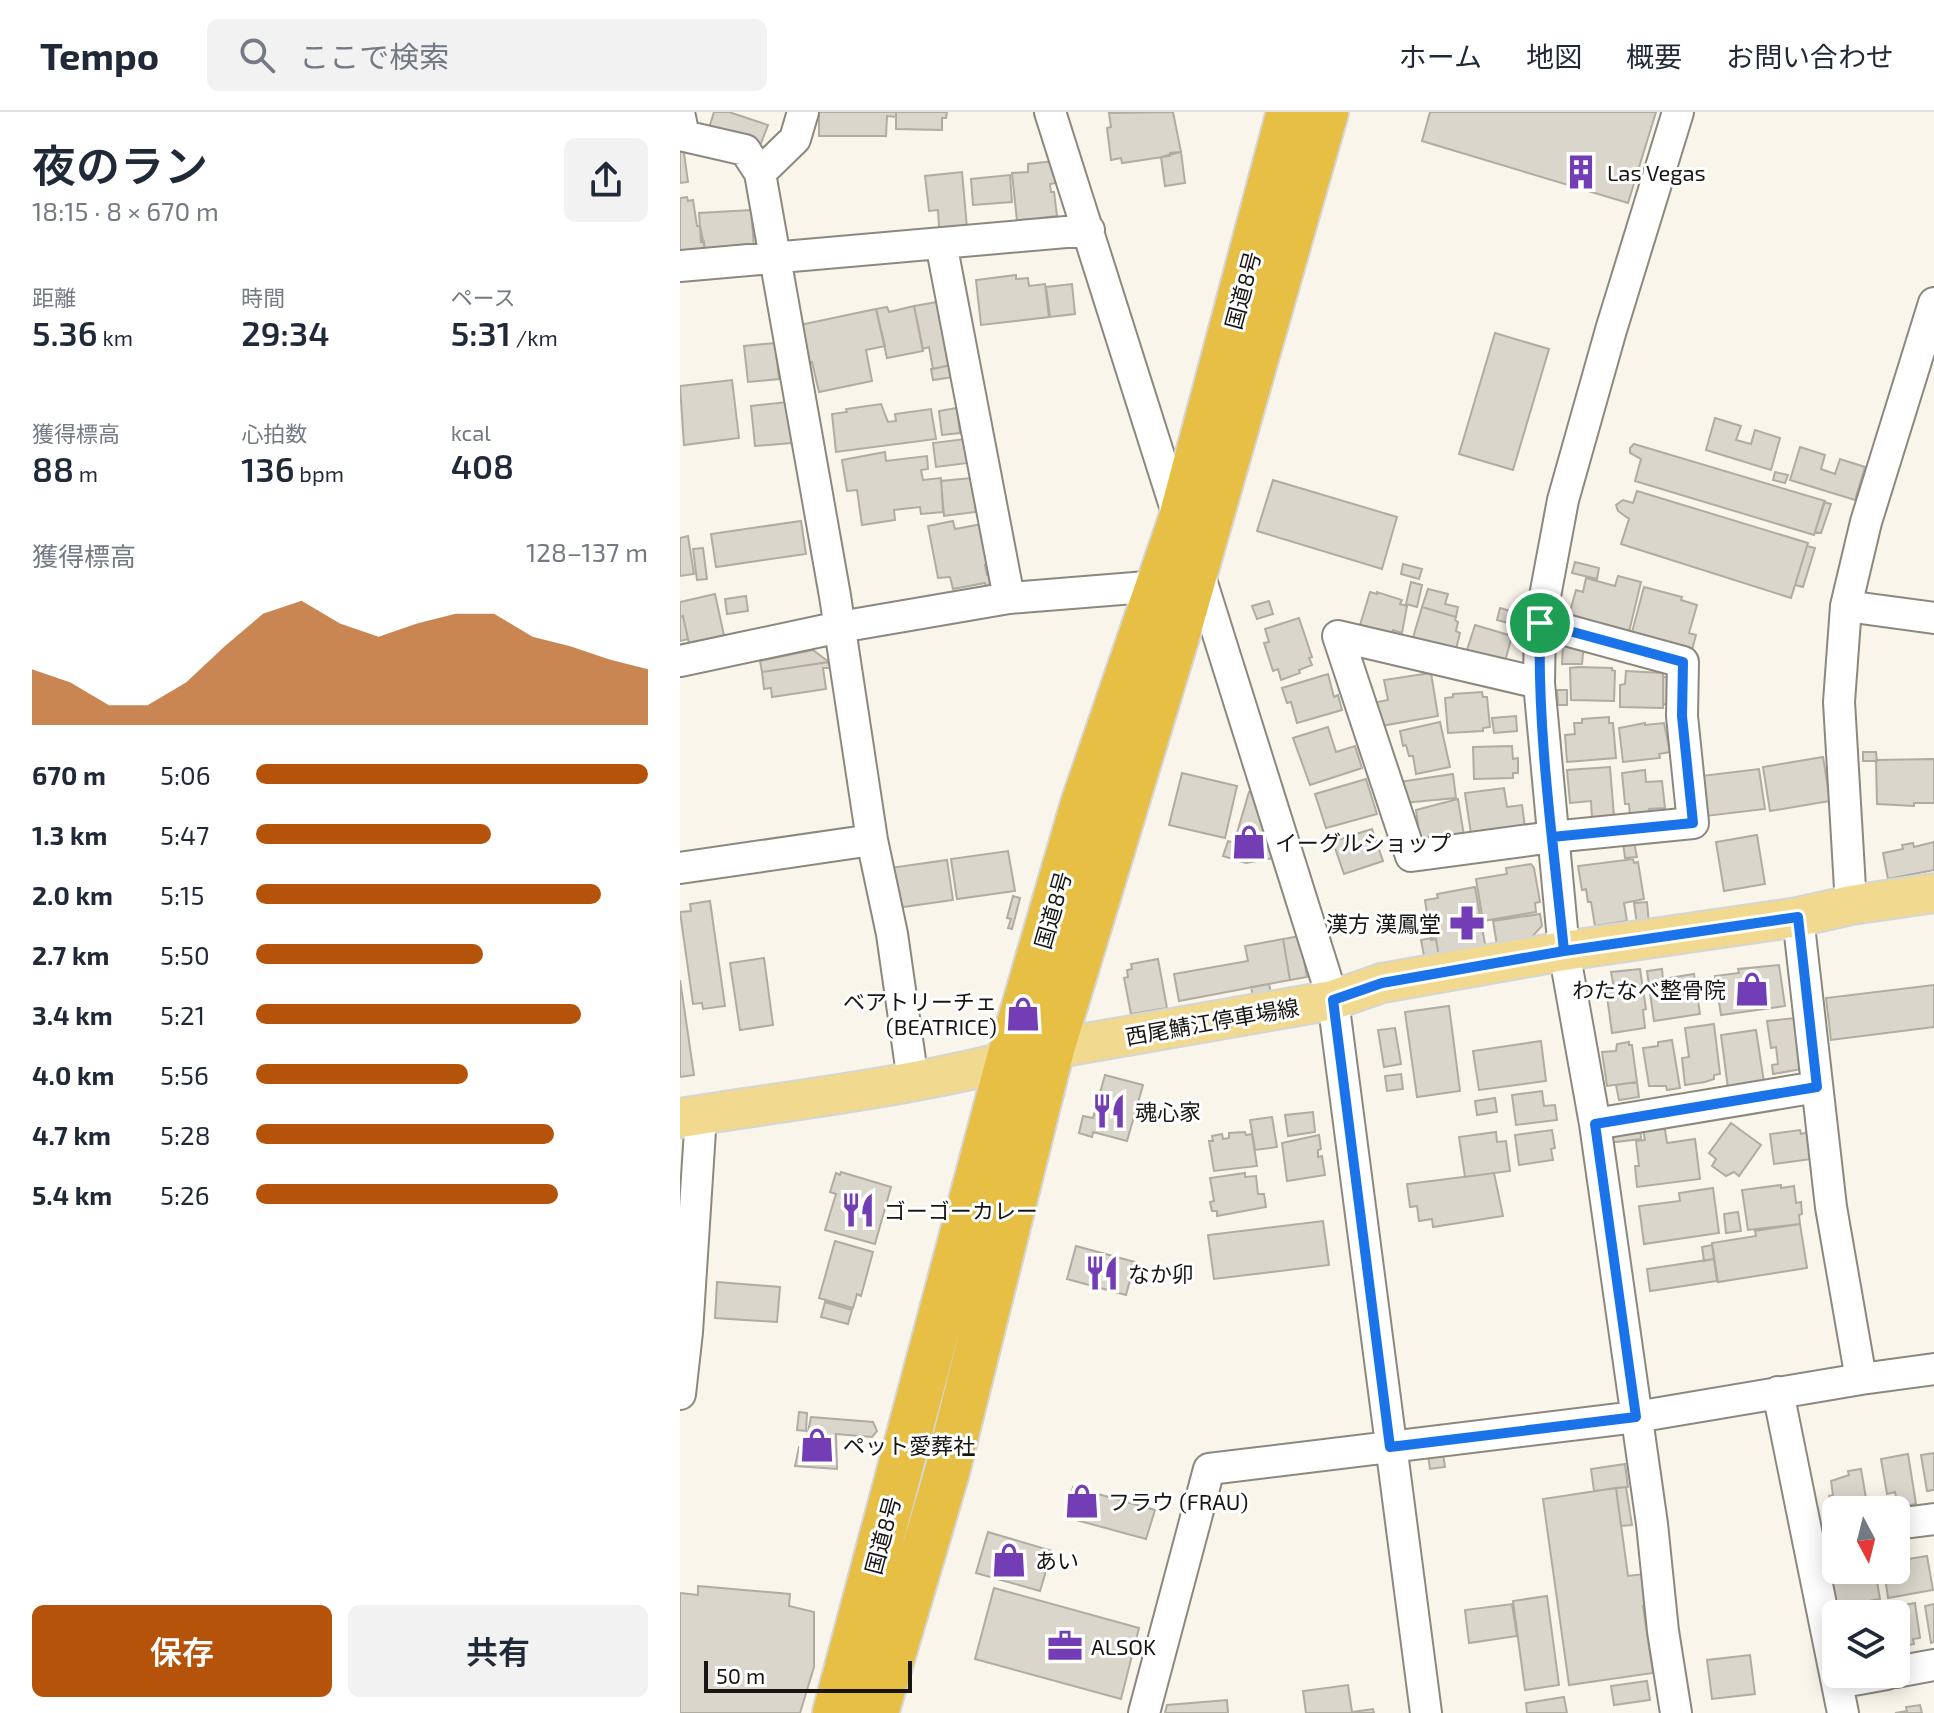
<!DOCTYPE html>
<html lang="ja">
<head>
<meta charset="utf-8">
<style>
  body { margin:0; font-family:"Exo 2","Noto Sans JP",sans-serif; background:#f2f2f3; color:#1f2937; height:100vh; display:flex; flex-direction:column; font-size:30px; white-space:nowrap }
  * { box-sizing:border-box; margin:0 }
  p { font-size:26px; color:#747a83 }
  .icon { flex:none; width:44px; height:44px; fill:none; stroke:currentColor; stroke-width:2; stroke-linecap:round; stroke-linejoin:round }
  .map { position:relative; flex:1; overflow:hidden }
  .panel { display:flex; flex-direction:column; background:#fff; width:680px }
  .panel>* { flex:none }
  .needle { width:52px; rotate:173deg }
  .fabs { position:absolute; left:1142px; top:1384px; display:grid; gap:16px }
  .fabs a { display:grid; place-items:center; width:88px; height:88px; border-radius:12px; background:#fff; box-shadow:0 4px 20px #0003; font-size:40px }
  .scale { position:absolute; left:24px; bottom:20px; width:208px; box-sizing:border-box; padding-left:8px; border:4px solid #171612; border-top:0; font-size:22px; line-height:28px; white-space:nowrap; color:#171612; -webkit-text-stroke:6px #fff; paint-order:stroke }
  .pin { position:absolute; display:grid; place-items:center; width:68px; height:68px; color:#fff; margin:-34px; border:4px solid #fff; border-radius:50%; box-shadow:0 2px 8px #0007 }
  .round { display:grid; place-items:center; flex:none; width:84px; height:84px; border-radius:12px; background:#f2f2f3 }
  .summary { display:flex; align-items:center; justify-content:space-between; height:136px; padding:0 32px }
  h1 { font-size:44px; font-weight:600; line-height:60px }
  .stats { display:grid; grid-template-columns:repeat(3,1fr); gap:12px; height:136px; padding:8px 32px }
  .stats div { display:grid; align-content:center }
  .stats b { font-size:34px; font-weight:600 }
  .stats small { font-size:22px; font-weight:400 }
  .stats p { font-size:22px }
  .chart { height:224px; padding:16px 32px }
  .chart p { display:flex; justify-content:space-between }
  .chart svg { width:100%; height:144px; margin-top:8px; fill:#b45309; opacity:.7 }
  .cta { display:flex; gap:16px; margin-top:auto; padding:16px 32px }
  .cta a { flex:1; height:92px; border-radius:12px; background:#b45309; color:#fff; font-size:32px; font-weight:600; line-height:92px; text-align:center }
  .cta a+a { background:#f2f2f3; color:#1f2937 }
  ul { padding:0 32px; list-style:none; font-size:26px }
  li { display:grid; grid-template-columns:128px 96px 1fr; align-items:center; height:60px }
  li i { height:20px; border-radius:10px; background:#b45309 }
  header { display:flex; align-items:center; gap:48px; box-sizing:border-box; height:112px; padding:0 40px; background:#fff; border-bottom:2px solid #e0e1e3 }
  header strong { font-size:38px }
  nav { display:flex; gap:44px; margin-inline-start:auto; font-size:28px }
  .search { width:560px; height:72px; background:#f2f2f3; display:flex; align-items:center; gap:20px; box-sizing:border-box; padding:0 28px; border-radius:12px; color:#747a83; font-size:30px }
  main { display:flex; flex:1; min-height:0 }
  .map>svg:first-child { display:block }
  .building { fill:#dad6cc; stroke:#b0aca2; stroke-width:2 }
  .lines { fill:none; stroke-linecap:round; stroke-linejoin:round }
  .minor-casing { stroke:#8b887e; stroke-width:34 }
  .major-casing { stroke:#d5d5d4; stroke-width:42 }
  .highway-casing { stroke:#d5d5d4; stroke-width:48 }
  .minor { stroke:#fff; stroke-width:30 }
  .major { stroke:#f1d98f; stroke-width:38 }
  .highway { stroke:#e7bf44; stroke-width:44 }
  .route-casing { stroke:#fff; stroke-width:16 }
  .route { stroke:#1a73e8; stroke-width:10 }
  .labels { text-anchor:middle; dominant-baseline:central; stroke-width:6; stroke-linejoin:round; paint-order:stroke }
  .poi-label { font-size:22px; fill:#171612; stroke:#fff; text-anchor:start }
  .street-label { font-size:22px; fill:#171612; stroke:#fff }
</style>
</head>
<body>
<header>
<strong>Tempo</strong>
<div class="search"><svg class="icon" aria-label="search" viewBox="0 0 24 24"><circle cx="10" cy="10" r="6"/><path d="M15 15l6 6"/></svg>ここで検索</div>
<nav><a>ホーム</a><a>地図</a><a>概要</a><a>お問い合わせ</a></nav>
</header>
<main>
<section class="panel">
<div class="summary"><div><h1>夜のラン</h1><p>18:15 · 8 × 670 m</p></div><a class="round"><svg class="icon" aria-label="share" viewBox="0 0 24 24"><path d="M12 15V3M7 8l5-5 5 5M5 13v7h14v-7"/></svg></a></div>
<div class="stats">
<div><p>距離</p><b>5.36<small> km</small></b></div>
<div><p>時間</p><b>29:34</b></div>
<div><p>ペース</p><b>5:31<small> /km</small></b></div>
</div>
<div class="stats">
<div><p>獲得標高</p><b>88<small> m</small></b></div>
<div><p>心拍数</p><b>136<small> bpm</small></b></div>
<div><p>kcal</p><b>408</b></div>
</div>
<div class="chart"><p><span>獲得標高</span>128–137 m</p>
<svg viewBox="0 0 160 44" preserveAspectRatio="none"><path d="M0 44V27L10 31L20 38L30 38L40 31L50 20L60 10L70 6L80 13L90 17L100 13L110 10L120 10L130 17L140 20L150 24L160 27V44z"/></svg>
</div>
<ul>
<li><b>670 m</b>5:06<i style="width:100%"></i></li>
<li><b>1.3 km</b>5:47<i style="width:60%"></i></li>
<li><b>2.0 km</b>5:15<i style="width:88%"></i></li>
<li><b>2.7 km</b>5:50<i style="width:58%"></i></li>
<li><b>3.4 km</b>5:21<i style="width:83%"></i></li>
<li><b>4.0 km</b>5:56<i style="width:54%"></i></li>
<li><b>4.7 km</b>5:28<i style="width:76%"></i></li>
<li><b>5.4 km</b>5:26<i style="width:77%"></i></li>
</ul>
<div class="cta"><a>保存</a><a>共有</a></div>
</section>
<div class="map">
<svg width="1254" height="1601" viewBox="0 0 1254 1601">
  <rect width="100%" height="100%" fill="#f9f5ea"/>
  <path class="building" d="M34,0H49L88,13L80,34L29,16Z
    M139,0H216V5L207,4L206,24H139Z
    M216,0H267L266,6H262V18L216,17Z
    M493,0L501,40L490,41V44L442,51L441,46L431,48L427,16L431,15L429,1Z
    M750,0H976L948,91L742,29Z
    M0,34H3L8,70L0,71Z
    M501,40L505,71L485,74L481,45Z
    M374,49L376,71L370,72L371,80H374L377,104L337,109L332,61L348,60V52Z
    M282,60L287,116L259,115L258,98L249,99L245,64Z
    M330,63L332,90L293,93L291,67Z
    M7,85L8,89L13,88L17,114H20L25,138L0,142V86Z
    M71,98L74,135L25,138L24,129L21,130L19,101Z
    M336,163V167L348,166L349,174L365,172L369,205L301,213L296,168Z
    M392,172L395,202L370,205L366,175Z
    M257,190L270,253L253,257L249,235L243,237L234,194Z
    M234,194L243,239L207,246L196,197L207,195L209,200Z
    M196,197L205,234L186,238L192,269L139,280L132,250L122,252L115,214Z
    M815,221L869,237L833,358L779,342Z
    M95,231L99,267L68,270L64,234Z
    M272,253L274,265L253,268L251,257Z
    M52,268L59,326L4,333L0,274Z
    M107,290L112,331L75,334L71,294Z
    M201,292L208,310L216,309L215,302L251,297L256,327L156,340L152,302L167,300L166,297Z
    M277,296L280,321L262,323L259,299Z
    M1035,306L1061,314L1056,328L1071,332L1075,318L1100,326L1091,358L1026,338Z
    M285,327L288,351L256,355L253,331Z
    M954,332L1145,389L1134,423L955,369L961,347L950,341V336Z
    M1120,335L1145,343L1141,357L1155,362L1160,347L1185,355L1175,388L1110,368Z
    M205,340L206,349L247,344L248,357L241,358L243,368L261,366L263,400L241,402L240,395L214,398L215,408L182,413L177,378L167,379L162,348Z
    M1095,360L1108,363L1105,371L1093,368Z
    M291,366L296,400L264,404L261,369Z
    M593,368L717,405L702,457L577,419Z
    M957,379L1128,431L1111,486L941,432L949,407L938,399L936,393L943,388L953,391Z
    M1144,390L1151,392L1141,421L1135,420Z
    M121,409L126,442L36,455L31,422Z
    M273,409L275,417L302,412L309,453H305L307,463H312L313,473L306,474L305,471L273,477L270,465L258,466L248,414Z
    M8,424L14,462L0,464V426Z
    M1127,434L1135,436L1123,475L1115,473Z
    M23,436L27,467L17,468L13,437Z
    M895,450L919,456L917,467L892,461Z
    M723,452L742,457L739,467L721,462Z
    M938,464L961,470L949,520L889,503L896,478L903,480L906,466L935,474Z
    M731,470L742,473L737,495L726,492Z
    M964,475L1002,485L1001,488L1017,493L1009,521L1016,523L1012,538L952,520Z
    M748,477L768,482L765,492L778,495L776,505L742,495Z
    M690,480L697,482V480L722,488L720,492L727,494L722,521L713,518L712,522L680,513Z
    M35,482L45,528L10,536L3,504L0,505V490Z
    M66,484L68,499L47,502L45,487Z
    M589,489L593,502L577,507L572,494Z
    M742,495L776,505L775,508L778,510L776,519L780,521L776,537L732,529Z
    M820,496L845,503L843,515L817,508Z
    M3,504L8,527L0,529V505Z
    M619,506L632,545L629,546L632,553L619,558L620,561L601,568L598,557L593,559L584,531L589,530L585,517Z
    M795,513L832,524L824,553L785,544Z
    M883,531L904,532L902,552H882Z
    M133,538L149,550L82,560L80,549Z
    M149,550L150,556H143L146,577L92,585L91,576L84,577L82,560Z
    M898,555L932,556V558L935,559L934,589L891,588L890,556Z
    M946,559L983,561V596L940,595V573L945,572Z
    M751,561L758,604L701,614L693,591L708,588L704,568Z
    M648,562L654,585L658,583L662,598L617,611L611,590L607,591L602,576Z
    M983,565H989L992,593L983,592Z
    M877,578H887V593H878Z
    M802,580L803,585H807L810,615L803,616V619L768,621L765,586L773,585V582Z
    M836,604L837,619L814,621L812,606Z
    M929,605V611H933L936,646L887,650L885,623L895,622L894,611H902V607Z
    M760,610L770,655L736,662L733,644H729L726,633L723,634L720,619Z
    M965,611V613L984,611L990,640L979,642L980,646L943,650L939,616Z
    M648,615L656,640L675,634L682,656L630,673L613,626Z
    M832,634L833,647L838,646V661H833V666L794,667L793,635Z
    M1183,640H1196L1197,649H1183Z
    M1143,645L1150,689L1090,699L1083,655Z
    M1254,647V691H1234V694L1197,692L1196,648Z
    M930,655L934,704L912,705L911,689L890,691L887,658Z
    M1079,657L1085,697L1026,704L1021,664Z
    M965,658L966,670L982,669L985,696L969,697V702L950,704L949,692H945L942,661Z
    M502,661L557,674L545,726L489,713Z
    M773,662L776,686L723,691L719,670Z
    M686,667L697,702L646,716L635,682Z
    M824,676L827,695L842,693L845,715L791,722L785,681Z
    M569,680L577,683L594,746L566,751L543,744L548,729L554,731Z
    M778,687L784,724L748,730V726L739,727L734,714L738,713L736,698Z
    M692,717L703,749L664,762L653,730L666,725L667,729L674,726L673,723Z
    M1077,723L1085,772L1044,779L1036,730Z
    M954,730L957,745L945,746L943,731Z
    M1254,730V758L1208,767L1203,741L1223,737L1222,733L1233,731L1234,735Z
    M328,739L335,779L277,787L271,747Z
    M953,747L954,751L958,750L964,787L944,791L947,809L915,814L911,790H908L906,777L902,778L898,754Z
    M267,748L273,788L216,796L210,756Z
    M851,752L854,756L860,790L855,791L856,800L803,809L796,767L827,762L826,756Z
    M795,775L806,838L759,846L756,827L751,828L745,788L758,786L757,782Z
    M333,784L340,786L332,817L328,816L331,807L327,806Z
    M30,789L45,894L23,897L22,891L13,892L0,800L11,799L10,792Z
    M967,790L969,812L957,813L954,791Z
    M860,802L862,814L850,827L817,833L813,809Z
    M620,824L627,865L610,868L603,827Z
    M751,826L756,827L759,846L745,849L741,828Z
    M603,827L610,868L499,889L494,862L568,849L565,834Z
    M84,846L93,913L60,918L50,851Z
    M478,847L487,896L451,902L444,866L448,865L447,858L452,857L451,852Z
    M1099,853L1105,894L1041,903L1035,864L1059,861L1058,857Z
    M960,857L966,897L963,898L965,916L932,921L926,877L934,876L931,860Z
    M982,857L983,867L1014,862L1020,902L974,909L967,859Z
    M0,868L14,963L0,965Z
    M589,872L591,881L573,884L571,875Z
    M1254,873V915L1151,928L1146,886Z
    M769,894L780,979L737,985L725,900Z
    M1116,906L1122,957L1093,962L1092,953L1098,952L1096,935L1091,936L1087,909Z
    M1034,912L1040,962L1034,963V967L1025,970L1005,973L1002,946L1009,945L1005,916Z
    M715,916L721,952L704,955L698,918Z
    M1076,918L1084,970L1048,976L1041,923Z
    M992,928L1000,976L987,978L986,974H969L963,936L978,934V930Z
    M861,929L866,969L799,978L793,939Z
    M949,930V933H952L957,970L927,974L922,940L936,939L937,932Z
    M721,962L723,977L707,979L705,964Z
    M425,963L463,973L447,1029L413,1020L412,1025L399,1021L403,1004L413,1006Z
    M957,970L959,985L939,988L936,973Z
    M862,979L864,994L875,993L877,1008L836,1013L832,983Z
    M815,986L817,1000L797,1003L795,989Z
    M633,1000L635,1020L608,1024L605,1003Z
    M592,1005L597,1035L575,1038L570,1008Z
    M984,1011L987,1031L1015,1027L1020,1067L957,1075L955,1054H959L956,1029L965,1028L962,1013Z
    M1051,1011L1081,1033L1059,1064L1054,1060L1046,1064L1032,1054L1036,1047L1029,1041Z
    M960,1014L961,1027L927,1031L936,1018Z
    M872,1018L875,1036L871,1037L873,1048L839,1053L835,1023Z
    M1120,1018L1121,1022L1129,1020L1132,1047L1094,1052L1090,1022Z
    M565,1020L566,1023L572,1022L577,1054L534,1059L529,1029H533L532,1024L542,1022L543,1027L549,1026V1021Z
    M816,1020L817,1030L826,1029L830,1059L785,1065L779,1025Z
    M639,1023L641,1037L638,1038V1045L642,1044L645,1063L607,1069L602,1031Z
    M161,1060L211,1075L195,1132L145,1118L156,1082L150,1080L156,1061L160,1063Z
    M565,1061V1065L576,1064L578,1082H584L586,1095L537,1104V1099H532L530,1090L534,1089L530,1066Z
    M814,1061L823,1104L753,1115L752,1107L739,1109L737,1094L730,1095L727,1072Z
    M1101,1073V1076L1114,1074L1116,1091L1121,1090L1122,1102L1119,1103L1120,1112L1068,1118L1062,1078Z
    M1033,1076L1039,1121L964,1132L959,1094L1000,1089L999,1081Z
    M1058,1100L1061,1119L1046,1121L1044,1102Z
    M643,1109L649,1153L534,1167L528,1123Z
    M1120,1112L1127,1156L1038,1170L1032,1131L1076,1124L1075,1119Z
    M155,1129L193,1140L181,1184L177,1182L173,1196L139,1186Z
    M1032,1133L1034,1147L1024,1149L1022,1135Z
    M396,1134L455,1150L446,1183L387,1167Z
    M1034,1147L1037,1169L970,1179L967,1157Z
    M37,1170L100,1175L97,1210L35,1206Z
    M145,1190L172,1198L168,1212L141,1205Z
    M119,1300L127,1301L126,1319L117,1318Z
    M131,1305L193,1310L197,1319L192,1325L156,1322L157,1357L115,1354L119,1335H125Z
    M1254,1341V1378L1247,1379L1241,1343Z
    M763,1342L765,1355L750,1357L748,1343Z
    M1228,1342L1236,1392L1218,1395L1215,1380L1207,1382L1201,1347Z
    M945,1352L948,1375L914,1379L911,1357Z
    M1181,1357L1188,1398H1156V1408H1153L1149,1384L1153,1383L1151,1369L1169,1363L1168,1359Z
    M393,1375L475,1398L466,1427L385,1405Z
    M946,1375L952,1413L941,1414L936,1376Z
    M936,1376L948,1464L964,1462L968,1493L963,1494L973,1561L889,1573L863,1387Z
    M308,1420L372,1439L360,1479L296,1461Z
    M1247,1444L1253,1478L1208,1486L1204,1458H1216V1449Z
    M1156,1453V1458H1199L1201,1469L1197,1470L1200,1487L1155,1495L1148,1455Z
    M18,1474L110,1482L109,1494L134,1500V1555L120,1601H0V1481L18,1483Z
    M314,1476L459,1516L441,1587L295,1547Z
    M867,1484L879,1573L845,1578L833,1489Z
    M1218,1489L1219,1494L1235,1491L1240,1526L1233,1527L1234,1532L1219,1535V1529L1216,1530V1502H1202L1200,1491Z
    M832,1492L837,1524L789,1531L785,1498Z
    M1254,1492V1530L1251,1531L1245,1494Z
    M1070,1543L1075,1582L1032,1587L1027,1548Z
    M967,1569L970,1588L934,1593L931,1574Z
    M668,1573L672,1600L693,1597L694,1601H626L623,1579Z
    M884,1585L887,1601H847L846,1591Z
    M547,1588L548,1601H485L487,1593Z
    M1240,1593L1242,1601H1215L1227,1599L1226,1595Z"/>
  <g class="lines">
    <g class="minor-casing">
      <path id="minor" d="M370,0L500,410
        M0,5L4,24L65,38L80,61L115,27L123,0
        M80,61L155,484L192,728L212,822L233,969
        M261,131L329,486
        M0,154L409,118
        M517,455L653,888L746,1601
        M1166,494L1254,506
        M0,549L160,515L329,486L479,474
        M859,571L658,524L731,744L872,725L1013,711L1002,604L1003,550L860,511
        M0,756L192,728
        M1171,793L1159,590L1166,494L1186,410L1254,191
        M915,1012L1137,975
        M1181,1267L1254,1257
        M1098,1280L1163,1601
        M0,1282L7,1220L21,1003
        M1216,1412L1254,1407
        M1216,1560L1254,1553
        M1157,1571L1207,1562
        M464,1601L529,1357L956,1305L1181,1267L1151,1095L1118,805
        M996,1601L983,1519L972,1412L915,1012L884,839L859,571L860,511L883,388L931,218L998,0"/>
    </g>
    <g class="major-casing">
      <path id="major" d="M0,1006C124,986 251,973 372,937L653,888L702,871L884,839L1118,805L1171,793L1254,781"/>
    </g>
    <g class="highway-casing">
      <path id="highway" d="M155,1601L328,950L403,692L500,410L609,0
        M196,1601L267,1360L372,937L500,514L646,0"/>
    </g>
    <use href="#minor" class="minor"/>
    <use href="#major" class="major"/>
    <use href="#highway" class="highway"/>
  </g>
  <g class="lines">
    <g class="route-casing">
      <path id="route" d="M860,511C857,620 873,730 884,839L702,871L653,888L710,1335L956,1305L915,1012L1137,975L1118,805L884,839L872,725L1013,711L1002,604L1003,550L860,511"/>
    </g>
    <use href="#route" class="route"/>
  </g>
  <defs>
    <g id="building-bare" transform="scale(2.76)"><path d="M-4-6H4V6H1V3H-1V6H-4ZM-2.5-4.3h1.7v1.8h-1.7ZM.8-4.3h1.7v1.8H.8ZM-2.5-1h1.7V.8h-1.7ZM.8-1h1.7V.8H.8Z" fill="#733eb5" stroke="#fff" stroke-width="2.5" paint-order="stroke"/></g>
    <g id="shop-bare" transform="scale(2.76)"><path d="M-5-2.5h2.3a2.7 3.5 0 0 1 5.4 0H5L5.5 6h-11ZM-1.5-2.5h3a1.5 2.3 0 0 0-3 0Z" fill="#733eb5" stroke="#fff" stroke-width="2.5" paint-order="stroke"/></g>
    <g id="pharmacy-bare" transform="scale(2.76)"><path d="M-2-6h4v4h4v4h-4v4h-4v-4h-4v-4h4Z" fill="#733eb5" stroke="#fff" stroke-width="2.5" paint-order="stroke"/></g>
    <g id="restaurant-bare" transform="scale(2.76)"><path d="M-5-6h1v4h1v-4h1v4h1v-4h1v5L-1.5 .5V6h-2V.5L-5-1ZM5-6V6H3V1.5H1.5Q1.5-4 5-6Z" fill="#733eb5" stroke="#fff" stroke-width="2.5" paint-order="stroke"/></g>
    <g id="office-bare" transform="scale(2.76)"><path d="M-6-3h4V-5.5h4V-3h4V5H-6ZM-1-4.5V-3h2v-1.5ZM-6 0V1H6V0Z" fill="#733eb5" stroke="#fff" stroke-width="2.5" paint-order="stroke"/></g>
  </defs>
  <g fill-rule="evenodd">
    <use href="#building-bare" x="901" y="60"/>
    <use href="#shop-bare" x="569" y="730"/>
    <use href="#pharmacy-bare" x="787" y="811"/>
    <use href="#shop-bare" x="1072" y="877"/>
    <use href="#shop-bare" x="343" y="902"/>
    <use href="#restaurant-bare" x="429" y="999"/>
    <use href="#restaurant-bare" x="178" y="1098"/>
    <use href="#restaurant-bare" x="422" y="1161"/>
    <use href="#shop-bare" x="137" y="1333"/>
    <use href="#shop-bare" x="402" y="1389"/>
    <use href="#shop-bare" x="329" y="1448"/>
    <use href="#office-bare" x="385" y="1534"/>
  </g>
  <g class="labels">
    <g class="poi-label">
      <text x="927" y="60">Las Vegas</text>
      <text x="595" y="730">イーグルショップ</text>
      <text x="761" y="811" text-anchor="end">漢方 漢鳳堂</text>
      <text x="1046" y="877" text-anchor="end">わたなべ整骨院</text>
      <text x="317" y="889" text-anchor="end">ベアトリーチェ<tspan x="317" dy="25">(BEATRICE)</tspan></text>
      <text x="455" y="999">魂心家</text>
      <text x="204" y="1098">ゴーゴーカレー</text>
      <text x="448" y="1161">なか卯</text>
      <text x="163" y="1333">ペット愛葬社</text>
      <text x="428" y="1389">フラウ (FRAU)</text>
      <text x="355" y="1448">あい</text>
      <text x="411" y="1534">ALSOK</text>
    </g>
    <g class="street-label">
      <text transform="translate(562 178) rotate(-75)">国道8号</text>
      <text transform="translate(372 798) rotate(-74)">国道8号</text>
      <text transform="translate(532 909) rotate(-10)">西尾鯖江停車場線</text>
      <text transform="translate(202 1423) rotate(-75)">国道8号</text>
    </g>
  </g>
</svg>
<div class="fabs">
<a><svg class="needle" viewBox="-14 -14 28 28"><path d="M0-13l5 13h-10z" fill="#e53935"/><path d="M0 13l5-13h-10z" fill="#747a83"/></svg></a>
<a><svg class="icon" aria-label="layers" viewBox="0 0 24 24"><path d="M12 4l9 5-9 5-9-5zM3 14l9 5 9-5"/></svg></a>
</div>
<div class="scale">50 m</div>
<div class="pin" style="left:860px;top:511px;background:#1e9e55"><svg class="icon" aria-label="arrive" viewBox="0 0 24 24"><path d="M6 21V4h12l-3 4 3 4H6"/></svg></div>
</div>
</main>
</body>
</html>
